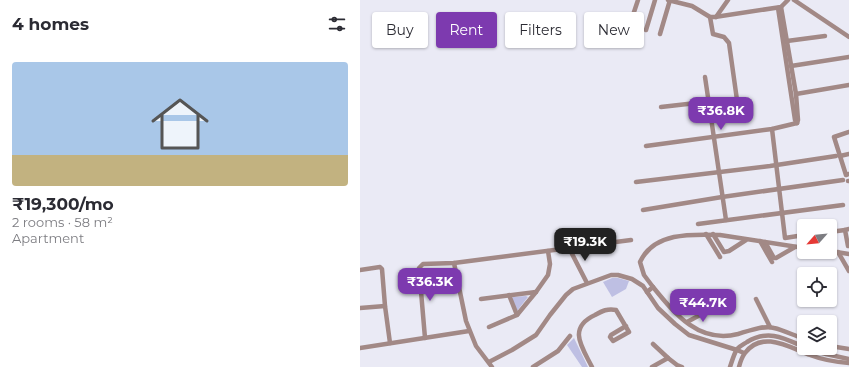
<!DOCTYPE html>
<html lang="en">
<head>
<meta charset="utf-8">
<style>
	body { margin:0; font-family:Montserrat,sans-serif; background:#f2f2f3; color:#2b2b33; height:100vh; display:flex; flex-direction:column; font-size:15px; white-space:nowrap }
	* { box-sizing:border-box; margin:0 }
	p { font-size:13px; color:#7c7c81 }
	.icon { flex:none; width:22px; height:22px; fill:none; stroke:currentColor; stroke-width:2; stroke-linecap:round; stroke-linejoin:round }
	.map { position:relative; flex:1; overflow:hidden }
	.panel { display:flex; flex-direction:column; background:#fff; width:360px }
	.panel>* { flex:none }
	.hud { position:absolute; left:12px; top:12px; width:380px; height:36px; display:flex; gap:8px }
	.needle { width:26px; rotate:243deg }
	.controls { position:absolute; left:437px; top:219px; display:grid; gap:8px }
	.controls a { display:grid; place-items:center; width:40px; height:40px; border-radius:4px; background:#fff; box-shadow:0 1px 3px #0004; font-size:20px }
	.price { position:absolute; translate:-50% -34px; padding:0 9px; border-radius:8px; background:#7d3aaf; color:#fff; font-size:13px; line-height:26px; filter:drop-shadow(0 1px 2px #0008) }
	.price::after { content:''; position:absolute; left:50%; top:24px; width:12px; height:9px; margin-left:-6px; background:inherit; clip-path:polygon(0 0,100% 0,50% 100%) }
	.price.selected { background:#222; color:#fff }
	ul { padding:0; list-style:none }
	li { display:grid; align-content:center; gap:8px; height:212px; padding:0 12px }
	li+li { border-top:1px solid #e1e1e2 }
	li span { display:grid; place-items:center; height:124px; border-radius:4px; color:#555 }
	li>.icon { margin-inline-start:auto }
	span .icon { width:72px; height:72px; fill:#fffc; stroke-width:1 }
	li b { font-size:17px }
	h2 { display:flex; justify-content:space-between; align-items:center; height:48px; padding:0 12px; font-size:17px }
	.tag { padding:0 14px; border-radius:4px; background:#fff; box-shadow:0 1px 3px #0004; font-size:14px; line-height:36px }
	.tag.selected { background:#7d3aaf; color:#fff }
	main { display:flex; flex:1; min-height:0 }
	.map>svg:first-child { display:block }
	.green { fill:#bebfe3 }
	.lines { fill:none; stroke-linecap:round; stroke-linejoin:round }
	.minor { stroke:#a28986; stroke-width:4.5 }
</style>
</head>
<body>
<main>
<section class="panel">
<h2>4 homes<svg class="icon" aria-label="filters" viewBox="0 0 24 24"><path d="M4 7h16M4 17h16"/><circle cx="9" cy="7" r="2"/><circle cx="15" cy="17" r="2"/></svg></h2>
<ul>
<li><span style="background:linear-gradient(#a9c7e8 75%,#c2b280 0)"><svg class="icon" aria-label="home" viewBox="0 0 24 24"><path d="M3 11l9-7 9 7M6 9v11h12V9"/></svg></span><div><b>₹19,300/mo</b><p>2 rooms · 58 m²</p><p>Apartment</p></div></li>
</ul>
</section>
<div class="map">
<svg width="489" height="367" viewBox="0 0 489 367">
	<rect width="100%" height="100%" fill="#eaeaf5"/>
	<g class="green">
		<path d="M252,278H258L269,281L266,289L252,297L243,282Z"/>
		<path d="M166,296L168,297L157,311L152,298L153,297Z"/>
		<path d="M214,338L228,367H222L207,345Z"/>
	</g>
	<g class="lines">
		<g class="minor">
			<path d="M308,0L332,6L350,17H355L421,7L428,0"/>
			<path d="M434,0L489,37"/>
			<path d="M421,7L436,94L438,120L437,123"/>
			<path d="M418,8L435,120L437,123"/>
			<path d="M350,17L353,34L364,37L369,43L377,100"/>
			<path d="M356,17L368,0"/>
			<path d="M270,24L278,0"/>
			<path d="M286,30L295,0"/>
			<path d="M300,34L310,0"/>
			<path d="M427,41L465,36"/>
			<path d="M431,66L489,57"/>
			<path d="M345,77L349,104"/>
			<path d="M436,94L489,85"/>
			<path d="M301,107L345,102L349,104L366,220"/>
			<path d="M412,129L425,238L444,235"/>
			<path d="M489,132L474,137L486,175L489,174"/>
			<path d="M286,146L412,129L437,123"/>
			<path d="M480,156L489,154"/>
			<path d="M488,181H489"/>
			<path d="M276,182L410,166L476,156"/>
			<path d="M283,210L362,197L483,180"/>
			<path d="M338,224L483,205"/>
			<path d="M489,229L485,230L488,246H489"/>
			<path d="M470,232L485,230"/>
			<path d="M346,234L360,257"/>
			<path d="M353,234L364,252L369,251L386,240"/>
			<path d="M400,241L412,262"/>
			<path d="M405,242L414,258H416L435,247"/>
			<path d="M209,248L227,283"/>
			<path d="M470,251L489,254"/>
			<path d="M478,252L489,271"/>
			<path d="M94,263L106,321L116,346L132,367"/>
			<path d="M0,270L20,267L22,269L25,306L30,343"/>
			<path d="M293,287C315,314 339,344 378,334C388,331 403,325 414,328C423,330 433,335 442,338"/>
			<path d="M287,292L293,287L284,275L280,262C294,232 332,234 360,235L444,248"/>
			<path d="M149,295L157,315"/>
			<path d="M121,299L176,292"/>
			<path d="M396,299L410,327"/>
			<path d="M0,308L25,306"/>
			<path d="M327,322L351,309"/>
			<path d="M129,327L157,315L176,292L188,275L190,264L188,251"/>
			<path d="M65,338L59,268L63,264L94,263L271,240"/>
			<path d="M470,346L489,349"/>
			<path d="M0,348L109,331"/>
			<path d="M446,348L466,354L489,359"/>
			<path d="M308,358L317,365L322,367"/>
			<path d="M129,362L152,350L176,335L190,315L206,295L213,289L251,275H258L272,279L283,286L298,308L315,324L329,335L377,350L384,353"/>
			<path d="M173,367L198,351L210,336"/>
			<path d="M232,367C222,347 207,328 235,315C242,311 248,308 256,310L269,332L253,341L250,337L251,335L266,326"/>
			<path d="M292,367L308,358L293,344"/>
			<path d="M370,367C372,361 374,354 377,349C380,346 384,344 387,342C408,329 424,338 444,347"/>
			<path d="M379,367C380,363 382,357 385,353C402,330 429,347 450,355C463,360 475,362 489,363"/>
		</g>
	</g>
</svg>
<div class="controls">
<a><svg class="needle" viewBox="-14 -14 28 28"><path d="M0-13l5 13h-10z" fill="#e53935"/><path d="M0 13l5-13h-10z" fill="#7c7c81"/></svg></a>
<a><svg class="icon" aria-label="locate" viewBox="0 0 24 24"><circle cx="12" cy="12" r="6"/><path d="M12 2v4M12 18v4M2 12h4M18 12h4"/></svg></a>
<a><svg class="icon" aria-label="layers" viewBox="0 0 24 24"><path d="M12 4l9 5-9 5-9-5zM3 14l9 5 9-5"/></svg></a>
</div>
<b class="price" style="left:361px;top:131px">₹36.8K</b>
<b class="price selected" style="left:225px;top:262px">₹19.3K</b>
<b class="price" style="left:70px;top:302px">₹36.3K</b>
<b class="price" style="left:343px;top:323px">₹44.7K</b>
<div class="hud">
<a class="tag">Buy</a>
<a class="tag selected">Rent</a>
<a class="tag">Filters</a>
<a class="tag">New</a>
</div>
</div>
</main>
</body>
</html>
